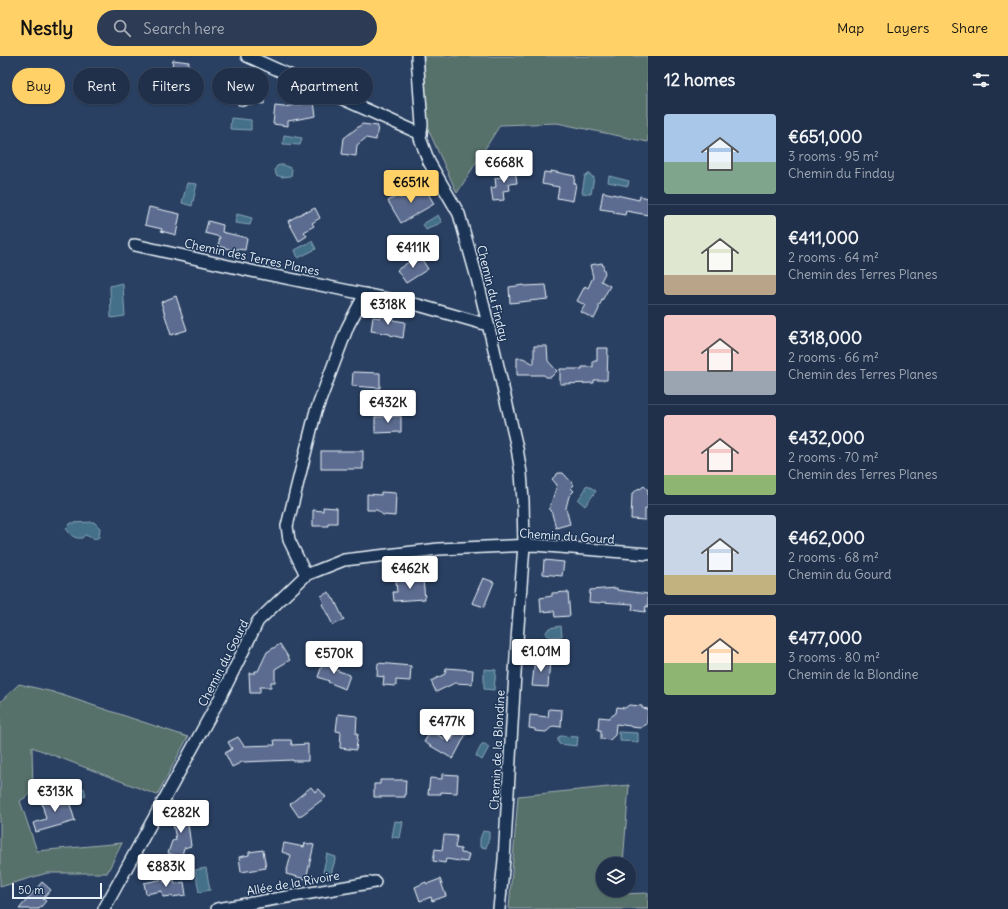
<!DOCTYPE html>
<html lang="en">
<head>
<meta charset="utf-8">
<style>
	body { margin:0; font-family:Delius,sans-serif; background:#2d3c54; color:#f1f3f6; height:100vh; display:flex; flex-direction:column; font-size:15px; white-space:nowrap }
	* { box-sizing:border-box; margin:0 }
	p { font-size:13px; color:#a2a9b5 }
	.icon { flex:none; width:22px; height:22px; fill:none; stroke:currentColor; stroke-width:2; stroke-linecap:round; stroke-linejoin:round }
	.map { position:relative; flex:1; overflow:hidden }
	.drawer { display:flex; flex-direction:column; background:#20304a; width:360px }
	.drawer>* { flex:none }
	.top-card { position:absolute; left:12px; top:12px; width:380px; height:36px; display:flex; gap:8px }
	.buttons { position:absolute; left:596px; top:801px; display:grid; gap:8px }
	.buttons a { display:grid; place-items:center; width:40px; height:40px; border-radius:50%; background:#20304a; box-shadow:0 1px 3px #0004,0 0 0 1px #3d4b62; font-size:20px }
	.scale { position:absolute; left:12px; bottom:10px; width:90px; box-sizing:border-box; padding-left:4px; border:2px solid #e8f1f8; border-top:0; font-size:11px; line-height:14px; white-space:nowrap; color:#e8f1f8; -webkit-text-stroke:3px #1d3557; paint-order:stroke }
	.price { position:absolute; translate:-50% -34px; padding:0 9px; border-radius:4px; background:#fff; color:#222; font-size:13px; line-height:26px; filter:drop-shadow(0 1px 2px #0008) }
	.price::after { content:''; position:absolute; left:50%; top:24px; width:12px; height:9px; margin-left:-6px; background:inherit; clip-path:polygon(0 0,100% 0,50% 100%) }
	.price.selected { background:#ffd166; color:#111 }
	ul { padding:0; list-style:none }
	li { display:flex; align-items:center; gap:12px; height:100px; padding:0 16px }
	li+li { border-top:1px solid #3d4b62 }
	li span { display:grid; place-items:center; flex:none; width:112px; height:80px; border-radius:4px; color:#555 }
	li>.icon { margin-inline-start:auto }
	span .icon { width:48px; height:48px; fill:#fffc; stroke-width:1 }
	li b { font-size:17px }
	h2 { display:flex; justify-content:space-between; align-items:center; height:48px; padding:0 16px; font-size:17px }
	.pill { padding:0 14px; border-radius:18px; background:#20304a; box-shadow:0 1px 3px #0004,0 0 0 1px #3d4b62; font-size:14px; line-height:36px }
	.pill.selected { background:#ffd166; color:#111 }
	header { display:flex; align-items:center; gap:24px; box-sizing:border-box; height:56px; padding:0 20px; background:#ffd166; color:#111 }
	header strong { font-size:19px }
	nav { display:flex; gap:22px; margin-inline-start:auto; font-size:14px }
	.search { width:280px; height:36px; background:#2d3c54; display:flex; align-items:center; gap:10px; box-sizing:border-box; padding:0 14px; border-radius:22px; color:#a2a9b5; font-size:15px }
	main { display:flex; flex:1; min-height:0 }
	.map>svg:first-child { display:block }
	.green { fill:#576f6b; stroke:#a0b0b2 }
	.water { fill:#44708a; stroke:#86a4b6 }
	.building { fill:#5c6c90; stroke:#e8f1f8 }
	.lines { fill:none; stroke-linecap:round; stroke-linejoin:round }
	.minor-casing { stroke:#e8f1f8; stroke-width:14 }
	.minor { stroke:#1d3557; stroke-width:11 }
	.labels { text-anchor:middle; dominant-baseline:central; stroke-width:3; stroke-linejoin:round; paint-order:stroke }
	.street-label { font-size:12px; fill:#e8f1f8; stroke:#1d3557 }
</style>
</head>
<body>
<header>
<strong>Nestly</strong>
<div class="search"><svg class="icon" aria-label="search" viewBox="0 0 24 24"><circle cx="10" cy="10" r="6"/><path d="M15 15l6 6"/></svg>Search here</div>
<nav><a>Map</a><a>Layers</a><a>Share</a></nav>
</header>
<main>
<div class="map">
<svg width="648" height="853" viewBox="0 0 648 853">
	<rect width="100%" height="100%" fill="#2a4062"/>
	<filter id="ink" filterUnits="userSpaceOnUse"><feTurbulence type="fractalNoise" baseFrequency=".025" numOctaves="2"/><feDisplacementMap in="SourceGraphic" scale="8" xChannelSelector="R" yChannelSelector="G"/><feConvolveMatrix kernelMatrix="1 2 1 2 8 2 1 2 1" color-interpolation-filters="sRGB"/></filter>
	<g filter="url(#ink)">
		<g class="green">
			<path d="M424,0H648V86L557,67L500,69L457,137L427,71Z"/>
			<path d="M19,628L53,636L188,681L157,739L32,691L33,736L20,745L37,795L122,787L107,817H47L0,831V646Z"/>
			<path d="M629,729L623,808H603V834H621V838L648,837V853H509L518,740Z"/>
		</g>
		<g class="water">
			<path d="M231,62L251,64V74L230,73Z"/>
			<path d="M284,79L302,82L300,89L283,88Z"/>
			<path d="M280,109H284L292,113L291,120L282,121L276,119L275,113L277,110Z"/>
			<path d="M588,118H590L592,121H594L591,138L582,137L585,119L587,120Z"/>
			<path d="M609,120L629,125L628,130L608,126Z"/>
			<path d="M187,127L197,128L192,150L182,147Z"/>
			<path d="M237,158L252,162L250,169L235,167Z"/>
			<path d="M438,159L442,166L426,174L423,168Z"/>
			<path d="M312,185L316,193L298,202L295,194Z"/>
			<path d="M122,227L123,229L125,260L111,262L110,230Z"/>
			<path d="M587,429L596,435L585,450L578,444L585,434V431Z"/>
			<path d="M94,466L100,472L99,481L95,483L85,479L82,482C74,483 70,479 66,472L71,467Z"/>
			<path d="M561,570L562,580L551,581L545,578L549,572Z"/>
			<path d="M484,613L496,614L494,634L484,633Z"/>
			<path d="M618,676L638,677V686L620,685V679L618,678Z"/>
			<path d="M560,680L578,681L577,690L559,688V687L558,686V681H560Z"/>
			<path d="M482,688H485L489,691L482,704L476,700Z"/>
			<path d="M84,732L86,740L70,744L68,737Z"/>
			<path d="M395,765L403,766L400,782L392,781Z"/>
			<path d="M483,775L489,776V782L486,792L480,791V783Z"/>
			<path d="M327,798L336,801L331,818L323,816Z"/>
			<path d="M206,812L210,834L199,836L195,814Z"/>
		</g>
		<g class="building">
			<path d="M173,4L189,6L185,36L169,34Z"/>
			<path d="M240,29L249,30V33H255V36L265,37L264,48L254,47V49L247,48V50L238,49V47L232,46V45L223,44L224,32L233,33L234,31L240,32Z"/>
			<path d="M314,46L316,60L288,65V70L273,68L275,50L284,51Z"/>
			<path d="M362,68L378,70L376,84L366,82L357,89L356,100L342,98L344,82Z"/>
			<path d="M515,112L517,127L509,128L510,134L503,135L504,144L493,145L491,132L496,131L495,122L502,121L501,114Z"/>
			<path d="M551,115L575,120L574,127L576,128L573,145L557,142L559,131L542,128L544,116L551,117Z"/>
			<path d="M423,128L434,148L401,167L388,145L399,139L400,142Z"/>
			<path d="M603,136L639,144L640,140L648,142V159L626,155L625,159L614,157V155L600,153Z"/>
			<path d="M149,151L180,158L176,179L161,175L162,173L145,169Z"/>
			<path d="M315,152L320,162L312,167L314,170L304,176L307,180L299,185L288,165L306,155L307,156Z"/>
			<path d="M208,165L223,169L222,176L247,182L245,194L237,193H234L233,194L218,190L220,181L205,177Z"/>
			<path d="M419,199L428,213L406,227L397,214Z"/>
			<path d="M602,207L605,217L601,225L610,230L599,250V253L594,263L581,256L585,249L577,245L585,230L588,232L593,221L590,209Z"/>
			<path d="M524,229L525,230L546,229L548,243L510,247L509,231Z"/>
			<path d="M176,240L187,274L171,279L161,246Z"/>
			<path d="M380,258L394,260L393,264L405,266L403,282L390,279V278L371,275L373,261L380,262Z"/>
			<path d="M534,290H547L548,305L557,315L551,321H546L544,319H517V302H523L534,308Z"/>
			<path d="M597,292H608L607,324H594V327L560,328V313H582V311H593V305H597Z"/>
			<path d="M353,316L380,317V332L352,330Z"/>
			<path d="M401,360V376L375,377V361Z"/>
			<rect x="321" y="395" width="42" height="18"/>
			<path d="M558,417H563L574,429L571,432L574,435L569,440L566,452L570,468L556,472L551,454H549L557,429L552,423Z"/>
			<path d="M644,430L648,434V451L645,453V464L631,463L632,438L639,432L640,433Z"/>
			<path d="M381,436L396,437L395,460L383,459L377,454H367V438L381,439Z"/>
			<path d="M323,451L337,452V467H328V470H313V454L323,455Z"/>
			<path d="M544,504L564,506L562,520L543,518Z"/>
			<path d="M483,522L494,526L484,551L472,547Z"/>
			<path d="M423,523L425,543L394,545L393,536H397L396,525Z"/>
			<path d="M617,532V534L648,538V551L646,550L645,556L632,554L633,548L601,546V547L589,546L590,534Z"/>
			<path d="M329,536L333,543H334L344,564L333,569L322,548L324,547L321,540Z"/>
			<path d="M568,536L570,560L555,561L554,555L541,556L540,542L552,540V537Z"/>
			<path d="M280,588L290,604L275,613V626H271V631H260V637H250L249,617H255V615H258L267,596Z"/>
			<path d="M535,602L550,603L548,631L532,630Z"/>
			<path d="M324,604L335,608L333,613L350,619L345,633L328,626L329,625L318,621Z"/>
			<path d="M378,607L411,610L410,625L396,624V630L383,629L384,621L377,620Z"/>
			<path d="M446,612L473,614L472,628L455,627L436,636L431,625L445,618Z"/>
			<path d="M629,649L642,650V652L648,653L647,668L640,672L631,671L630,670L616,668L615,679L610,684L601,683V674H598L599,661L609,662L616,657L617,651L625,652Z"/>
			<path d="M549,653L562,654L561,671L553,670L546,676L535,675V673L529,672L530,659L548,661Z"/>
			<path d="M338,658L357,660L356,678H358L356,694L340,692L341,676L336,675Z"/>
			<path d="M459,671L467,676L453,703L424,686L431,675L445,683L446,680L452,684Z"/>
			<path d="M238,681L244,690L275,689L274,684H291L292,689L308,688V705H293V704L242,706L232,711L225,697L232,693L228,686Z"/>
			<path d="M442,718L458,719L457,737L441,736V738H428L430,722L442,723Z"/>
			<path d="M380,724H406L405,741H374V728H380Z"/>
			<path d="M311,731L315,736L319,733L326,741L299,761L290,748Z"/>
			<path d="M64,738L66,746L69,745L75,765L36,776L33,767L46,763L41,744Z"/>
			<path d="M183,752L191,758L188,761L191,763L188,768L191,790L184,792L180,806L179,801L168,797L172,785L176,784L173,767Z"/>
			<path d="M444,779L457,780L455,792L461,793V797L469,798L467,806L446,803L445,807L433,805L435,793L442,794Z"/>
			<path d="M284,787L304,791L305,787L314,789L306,823L286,818L291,799L282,796Z"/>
			<path d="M263,794L266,812L241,816L239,801L249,799V796Z"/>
			<path d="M163,823L164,826L174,824L175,828L184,826L186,839L172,841V840L163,841L162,835L146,838L144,827Z"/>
			<path d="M440,823L446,840L432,845L431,841L420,845L415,831L426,826L427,828Z"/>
			<path d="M42,826L51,834L43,843L46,845L39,853H19Z"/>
		</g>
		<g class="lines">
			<defs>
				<g id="minor">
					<path d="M247,0L421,78"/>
					<path d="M417,0L422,69L420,82L429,106L459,158L477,222L494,293L517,392L521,417L523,445L524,489L517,584L504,804L499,853"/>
					<path d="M135,189L251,215L418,249L488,269"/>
					<path d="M306,519L289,484L287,470L315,358L348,270L365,238"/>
					<path d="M104,853L221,640L258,565L306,519L344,504L439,493L534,489L648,498"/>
					<path d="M217,853L375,826"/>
				</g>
			</defs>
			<use href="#minor" class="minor-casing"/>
			<use href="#minor" class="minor"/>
		</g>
	</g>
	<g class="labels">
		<g class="street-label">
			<text transform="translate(252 201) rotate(12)">Chemin des Terres Planes</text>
			<text transform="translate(493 237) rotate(76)">Chemin du Finday</text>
			<text transform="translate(567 480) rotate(4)">Chemin du Gourd</text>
			<text transform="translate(223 607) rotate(-63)">Chemin du Gourd</text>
			<text transform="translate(497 694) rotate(-87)">Chemin de la Blondine</text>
			<text transform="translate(293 827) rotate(-10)">Allée de la Rivoire</text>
		</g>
	</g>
</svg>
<div class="buttons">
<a><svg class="icon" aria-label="layers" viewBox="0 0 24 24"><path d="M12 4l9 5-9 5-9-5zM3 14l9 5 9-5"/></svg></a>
</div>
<div class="scale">50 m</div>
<b class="price" style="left:504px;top:128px">€668K</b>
<b class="price selected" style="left:411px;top:148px">€651K</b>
<b class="price" style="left:413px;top:213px">€411K</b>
<b class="price" style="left:388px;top:270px">€318K</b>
<b class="price" style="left:388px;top:368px">€432K</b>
<b class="price" style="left:410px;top:534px">€462K</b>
<b class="price" style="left:541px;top:617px">€1.01M</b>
<b class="price" style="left:334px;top:619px">€570K</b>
<b class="price" style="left:447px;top:687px">€477K</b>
<b class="price" style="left:55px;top:757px">€313K</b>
<b class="price" style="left:181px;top:778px">€282K</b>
<b class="price" style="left:166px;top:832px">€883K</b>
<div class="top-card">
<a class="pill selected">Buy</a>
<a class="pill">Rent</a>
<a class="pill">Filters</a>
<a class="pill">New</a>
<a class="pill">Apartment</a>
</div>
</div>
<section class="drawer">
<h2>12 homes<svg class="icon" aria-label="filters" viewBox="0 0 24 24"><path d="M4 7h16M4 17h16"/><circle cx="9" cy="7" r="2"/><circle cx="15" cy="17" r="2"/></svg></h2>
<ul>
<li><span style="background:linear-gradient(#a9c7e8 60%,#7fa58c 0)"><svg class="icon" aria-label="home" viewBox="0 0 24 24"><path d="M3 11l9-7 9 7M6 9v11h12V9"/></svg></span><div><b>€651,000</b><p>3 rooms · 95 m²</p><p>Chemin du Finday</p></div></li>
<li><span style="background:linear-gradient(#dfe7d0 75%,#b9a48a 0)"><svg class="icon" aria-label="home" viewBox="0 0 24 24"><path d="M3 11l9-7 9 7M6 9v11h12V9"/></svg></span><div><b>€411,000</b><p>2 rooms · 64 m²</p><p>Chemin des Terres Planes</p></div></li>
<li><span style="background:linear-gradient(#f6c9c9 70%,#9aa5b1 0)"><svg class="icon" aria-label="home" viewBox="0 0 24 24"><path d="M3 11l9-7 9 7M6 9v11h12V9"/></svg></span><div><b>€318,000</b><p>2 rooms · 66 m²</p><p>Chemin des Terres Planes</p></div></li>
<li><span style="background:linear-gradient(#f6c9c9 75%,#8fb573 0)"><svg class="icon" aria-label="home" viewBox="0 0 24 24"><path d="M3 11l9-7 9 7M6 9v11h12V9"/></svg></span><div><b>€432,000</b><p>2 rooms · 70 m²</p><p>Chemin des Terres Planes</p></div></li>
<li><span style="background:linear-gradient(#c9d6e8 75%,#c2b280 0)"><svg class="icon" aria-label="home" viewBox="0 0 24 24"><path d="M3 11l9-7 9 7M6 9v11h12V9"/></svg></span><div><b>€462,000</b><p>2 rooms · 68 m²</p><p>Chemin du Gourd</p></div></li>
<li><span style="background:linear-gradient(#ffd9b3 60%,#8fb573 0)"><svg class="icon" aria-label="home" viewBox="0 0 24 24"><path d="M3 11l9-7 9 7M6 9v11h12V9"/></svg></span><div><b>€477,000</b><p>3 rooms · 80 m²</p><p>Chemin de la Blondine</p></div></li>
</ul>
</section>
</main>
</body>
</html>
